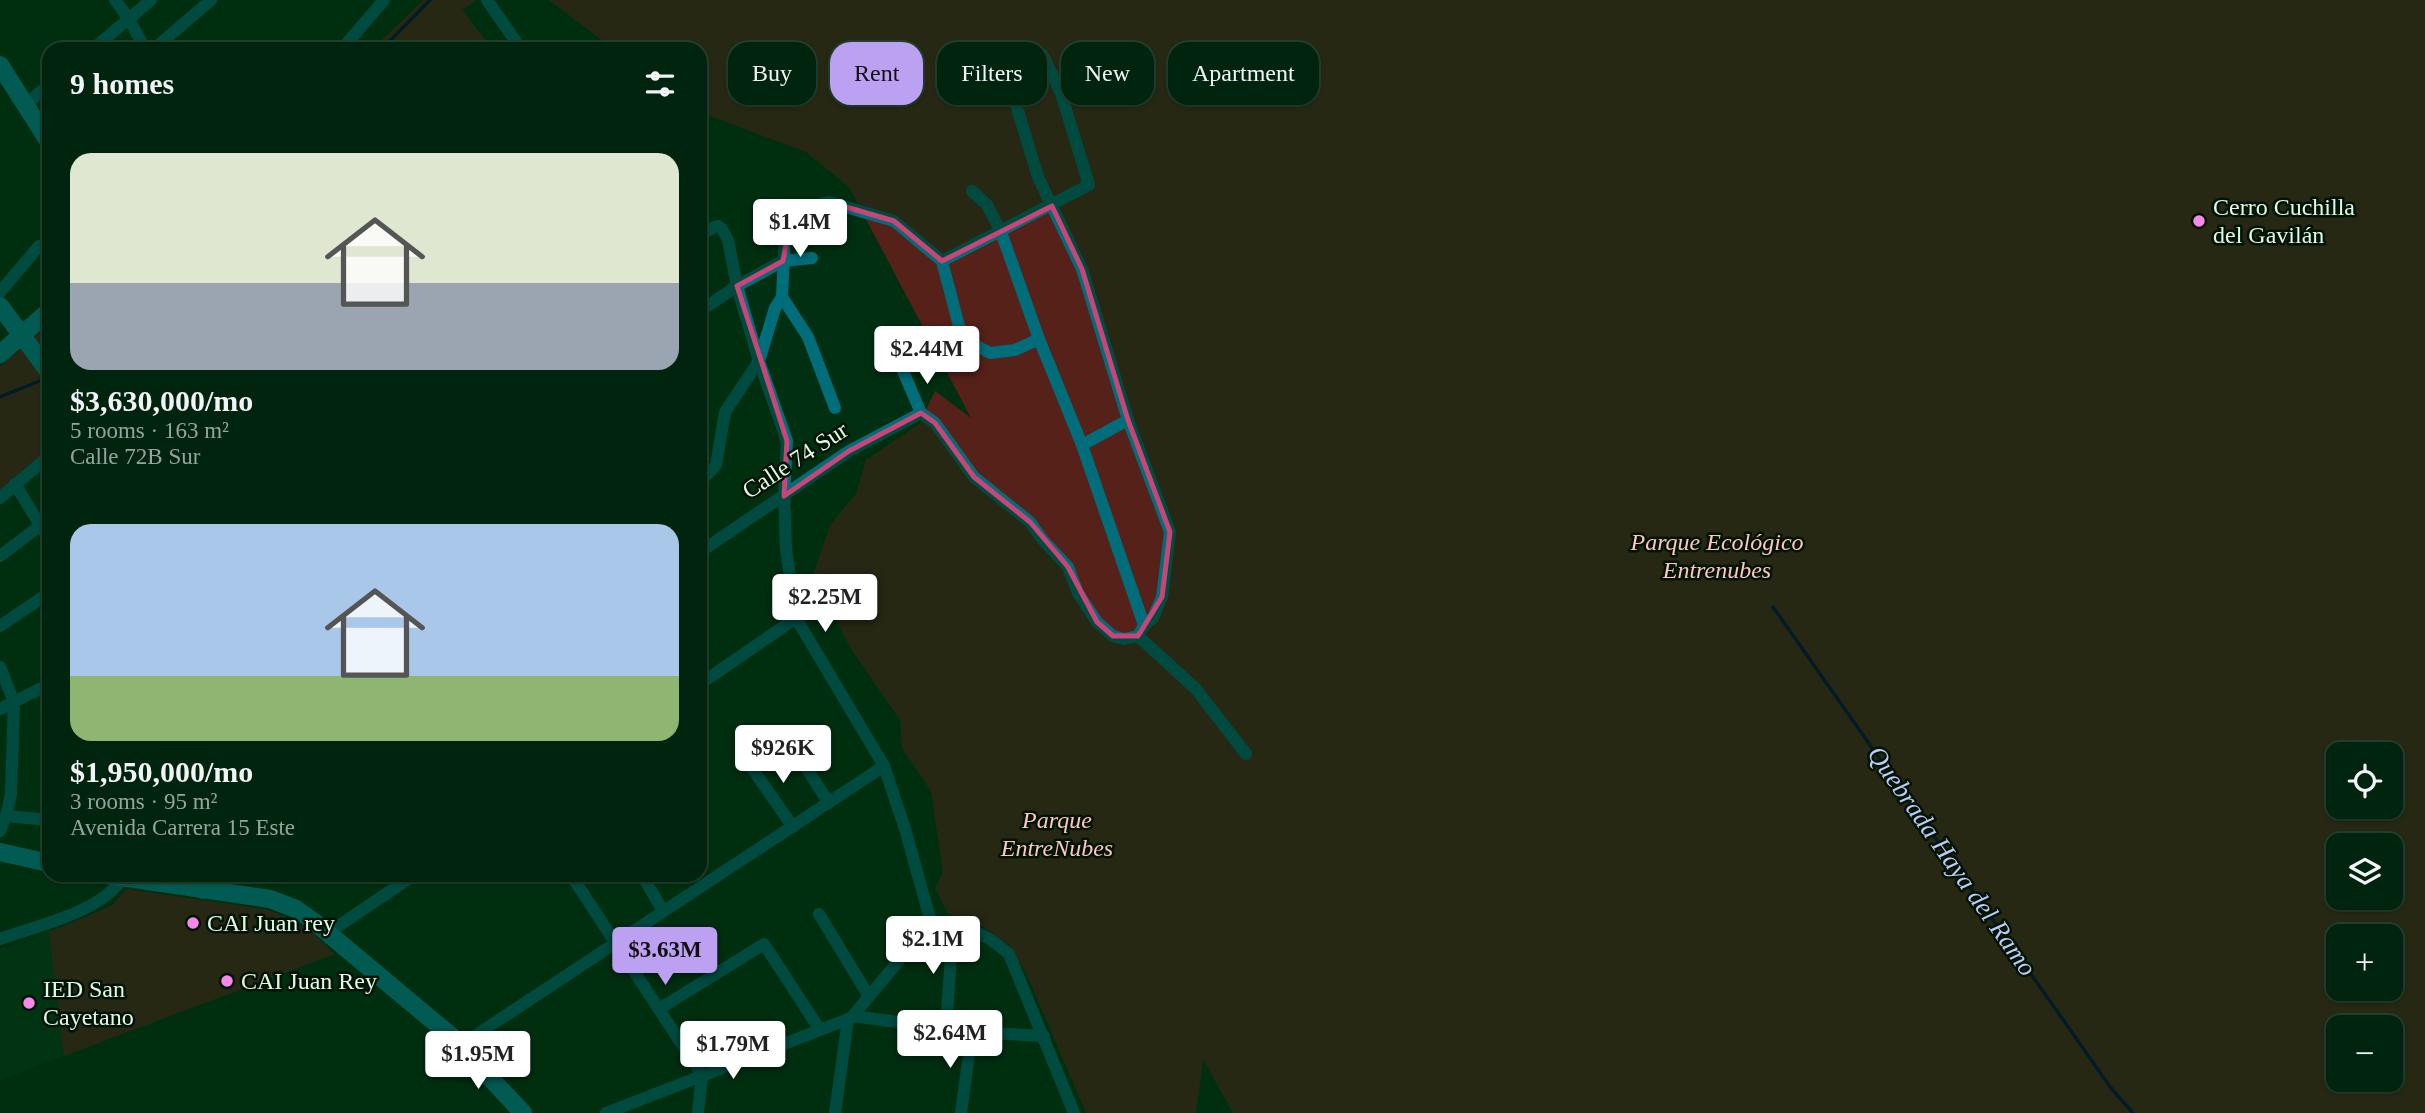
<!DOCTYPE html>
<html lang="en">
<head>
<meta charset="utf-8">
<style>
	body { margin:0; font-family:"Times New Roman",serif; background:#0a2c16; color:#f1f3f6; height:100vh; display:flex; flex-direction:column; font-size:26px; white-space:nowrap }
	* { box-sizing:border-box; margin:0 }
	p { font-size:23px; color:#95a49d }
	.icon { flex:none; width:38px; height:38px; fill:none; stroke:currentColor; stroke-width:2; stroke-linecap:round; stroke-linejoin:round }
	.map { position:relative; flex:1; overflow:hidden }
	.panel { position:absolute; left:42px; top:42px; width:665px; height:840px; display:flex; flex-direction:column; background:#00240d; border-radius:21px; box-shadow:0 2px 5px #0004,0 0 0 2px #22412e }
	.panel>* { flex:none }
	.top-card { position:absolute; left:728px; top:42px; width:665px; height:63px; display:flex; gap:14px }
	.fabs { position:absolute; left:2326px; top:742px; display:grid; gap:14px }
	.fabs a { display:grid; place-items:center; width:77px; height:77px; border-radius:14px; background:#00240d; box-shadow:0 2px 5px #0004,0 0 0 2px #22412e; font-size:35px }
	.price { position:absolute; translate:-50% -60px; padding:0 16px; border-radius:7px; background:#fff; color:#222; font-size:23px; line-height:46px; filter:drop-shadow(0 2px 4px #0008) }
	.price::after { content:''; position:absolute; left:50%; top:42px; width:21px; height:16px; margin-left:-10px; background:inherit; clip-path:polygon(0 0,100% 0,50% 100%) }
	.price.active { background:#bca0f2; color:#111 }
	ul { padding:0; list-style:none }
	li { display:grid; align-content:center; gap:14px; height:371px; padding:0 28px }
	li span { display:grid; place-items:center; height:217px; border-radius:21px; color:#555 }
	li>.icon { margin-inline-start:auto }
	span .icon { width:126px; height:126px; fill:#fffc; stroke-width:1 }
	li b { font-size:30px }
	h2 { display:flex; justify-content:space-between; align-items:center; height:84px; padding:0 28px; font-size:30px }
	.tag { padding:0 24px; border-radius:21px; background:#00240d; box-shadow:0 2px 5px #0004,0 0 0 2px #22412e; font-size:24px; line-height:63px }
	.tag.active { background:#bca0f2; color:#111 }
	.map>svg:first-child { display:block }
	.built { fill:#003a16 }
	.green { fill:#562119; fill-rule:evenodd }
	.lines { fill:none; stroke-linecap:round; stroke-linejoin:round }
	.stream { stroke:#06043e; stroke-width:3.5 }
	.street { stroke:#006d7b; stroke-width:12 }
	.secondary { stroke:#0591a3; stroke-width:18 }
	.marked { fill:none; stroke:#c84577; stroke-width:5; stroke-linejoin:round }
	.poi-dot { fill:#f688ec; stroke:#031407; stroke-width:2.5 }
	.labels { text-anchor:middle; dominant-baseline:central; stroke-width:5; stroke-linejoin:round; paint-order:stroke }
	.poi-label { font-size:24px; fill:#e1fae5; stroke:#031407; text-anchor:start }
	.street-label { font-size:24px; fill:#e1fae5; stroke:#031407 }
	.park-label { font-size:24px; font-style:italic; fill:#ffc8be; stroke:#031407 }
	.water-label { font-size:26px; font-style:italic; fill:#bccbf7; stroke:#031407 }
</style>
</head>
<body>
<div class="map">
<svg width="2425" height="1113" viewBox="0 0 2425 1113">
	<rect width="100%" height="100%" fill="#003011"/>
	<path class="built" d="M49,932L64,1056L0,1080V949Z"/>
	<g class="green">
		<path d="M424,0H476L462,10L492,49H372Z"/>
		<path d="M549,0H2425V1113H1233L1203,1059L1196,1113H1086L1027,975L1009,945L979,924L948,914L935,888L943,873L931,791L902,748L900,720L851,649L813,575L830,525L856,494L866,460L919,424L935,391L971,418L849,187L806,152L700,112V49H614ZM2338,754H2390V807H2338ZM2338,845H2390V898H2338ZM2338,936H2390V989H2338ZM2338,1027H2390V1080H2338Z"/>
		<path d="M49,324V451L0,494V367Z"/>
		<path d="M127,889L265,909L290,918L315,935L335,954L64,1056L49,932L111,906Z"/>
	</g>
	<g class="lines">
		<g class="stream">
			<path d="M382,49L430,0"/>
			<path d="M0,397L47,378"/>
			<path d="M1773,607L2111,1088L2133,1113"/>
		</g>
		<g class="street">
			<path d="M115,0L129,19L145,49"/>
			<path d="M487,0L521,49"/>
			<path d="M93,49L151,0"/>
			<path d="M154,49L211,0"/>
			<path d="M342,49L384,0"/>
			<path d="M1011,88L1038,177L1082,269L1128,420L1170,532L1162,597L1153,618L1144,625L1138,636"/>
			<path d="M26,104L49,85"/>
			<path d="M972,191L987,205L1001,232L1039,339L1082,445L1144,625"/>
			<path d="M700,235L714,227L718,226L722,229L728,240L737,286L759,361L787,441L784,496L786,549L796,618L884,766L905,829L933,929"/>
			<path d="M942,261L1089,185L1061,93L1042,54"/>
			<path d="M0,292L39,246"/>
			<path d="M782,297L808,337L835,408"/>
			<path d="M700,311L737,286L783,261L812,258"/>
			<path d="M903,371L921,413L935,423L974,477L1030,522L1042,539L1068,567L1078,593L1097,622L1113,636L1124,639L1138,636"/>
			<path d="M1082,445L1128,420"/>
			<path d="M700,478L705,477L716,465L725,412L759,361L775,308L782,297L785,233L791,216L814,206L829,202L894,221L942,261L960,330L969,342L990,353L1015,350L1039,339"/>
			<path d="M15,484L49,540"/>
			<path d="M0,498L49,456"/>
			<path d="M700,552L849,451L921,413"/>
			<path d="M0,556L49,519"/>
			<path d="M0,626L49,593"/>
			<path d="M1138,636L1196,689L1246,754"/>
			<path d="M0,667L14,702L11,794L6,816L0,831"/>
			<path d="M700,684L796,618"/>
			<path d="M0,709L49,684"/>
			<path d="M785,735L829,803"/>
			<path d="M747,761L793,827"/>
			<path d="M6,816L49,820"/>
			<path d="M571,875L702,1075L698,1113"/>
			<path d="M642,875L663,911"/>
			<path d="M819,914L868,995"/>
			<path d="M933,929C966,924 984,932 1009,954L1074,1113"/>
			<path d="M328,933L414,875"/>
			<path d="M0,939C36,926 102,912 122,878"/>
			<path d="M659,1009L764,944L820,1030"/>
			<path d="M853,1016L972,1032L1044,1036"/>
			<path d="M946,1028L953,926"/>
			<path d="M461,1045L884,766"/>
			<path d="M606,1113L851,1018L906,952L933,929"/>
			<path d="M835,1113L848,1019"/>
			<path d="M961,1113L972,1032"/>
		</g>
		<g class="secondary">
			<path d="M0,65L49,142"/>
			<path d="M0,306L49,372"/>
			<path d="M0,354L49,311"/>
			<path d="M0,852L49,863"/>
			<path d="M107,875L270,899L296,909L317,924L451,1036L523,1113"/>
			<path d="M203,890L219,875"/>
		</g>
	</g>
	<path d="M0 0H2425V1113H0ZM829,202L894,221L942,261L1052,206L1082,269L1128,420L1170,532L1162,597L1138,636H1113L1097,622L1068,567L1030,522L974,477L935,423L921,413L849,451L784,496L787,441L737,286L783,261L791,216Z" fill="#003011" fill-opacity=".55" fill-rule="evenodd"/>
	<path class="marked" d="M829,202L894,221L942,261L1052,206L1082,269L1128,420L1170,532L1162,597L1138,636H1113L1097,622L1068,567L1030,522L974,477L935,423L921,413L849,451L784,496L787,441L737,286L783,261L791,216Z"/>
	<g class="poi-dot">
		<circle cx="2199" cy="221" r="7"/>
		<circle cx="193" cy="923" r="7"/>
		<circle cx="227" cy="981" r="7"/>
		<circle cx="29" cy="1003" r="7"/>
	</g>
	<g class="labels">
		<g class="poi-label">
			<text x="2213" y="207">Cerro Cuchilla<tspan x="2213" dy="28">del Gavilán</tspan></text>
			<text x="207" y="923">CAI Juan rey</text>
			<text x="241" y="981">CAI Juan Rey</text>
			<text x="43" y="989">IED San<tspan x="43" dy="28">Cayetano</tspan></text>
		</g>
		<g class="street-label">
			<text transform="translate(795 460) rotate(-33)">Calle 74 Sur</text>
		</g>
		<g class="park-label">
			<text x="1717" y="542">Parque Ecológico<tspan x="1717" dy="28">Entrenubes</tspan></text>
			<text x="1057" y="820">Parque<tspan x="1057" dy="28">EntreNubes</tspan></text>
		</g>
		<g class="water-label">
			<text transform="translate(1952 861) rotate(55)">Quebrada Haya del Ramo</text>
		</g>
	</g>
</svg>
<div class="fabs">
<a><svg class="icon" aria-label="locate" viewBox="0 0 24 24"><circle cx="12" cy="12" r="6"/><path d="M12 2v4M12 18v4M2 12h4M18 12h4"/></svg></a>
<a><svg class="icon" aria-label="layers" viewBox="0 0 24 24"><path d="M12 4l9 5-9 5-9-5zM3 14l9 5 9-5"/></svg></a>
<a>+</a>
<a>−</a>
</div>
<b class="price" style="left:800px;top:259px">$1.4M</b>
<b class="price" style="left:927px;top:386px">$2.44M</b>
<b class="price" style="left:825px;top:634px">$2.25M</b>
<b class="price" style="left:783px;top:785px">$926K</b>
<b class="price" style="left:933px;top:976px">$2.1M</b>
<b class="price active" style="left:665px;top:987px">$3.63M</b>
<b class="price" style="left:950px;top:1070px">$2.64M</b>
<b class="price" style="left:733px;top:1081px">$1.79M</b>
<b class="price" style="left:478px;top:1091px">$1.95M</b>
<div class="top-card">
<a class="tag">Buy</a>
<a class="tag active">Rent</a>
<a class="tag">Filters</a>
<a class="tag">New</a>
<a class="tag">Apartment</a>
</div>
<section class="panel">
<h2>9 homes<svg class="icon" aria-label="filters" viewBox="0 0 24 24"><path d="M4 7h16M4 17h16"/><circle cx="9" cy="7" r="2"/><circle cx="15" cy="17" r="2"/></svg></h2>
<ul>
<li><span style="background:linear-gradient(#dfe7d0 60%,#9aa5b1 0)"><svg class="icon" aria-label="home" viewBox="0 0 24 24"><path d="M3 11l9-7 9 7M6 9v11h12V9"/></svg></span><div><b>$3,630,000/mo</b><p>5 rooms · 163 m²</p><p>Calle 72B Sur</p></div></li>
<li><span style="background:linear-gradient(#a9c7e8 70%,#8fb573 0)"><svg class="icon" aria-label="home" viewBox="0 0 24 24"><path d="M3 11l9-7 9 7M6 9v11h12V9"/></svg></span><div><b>$1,950,000/mo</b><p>3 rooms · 95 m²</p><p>Avenida Carrera 15 Este</p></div></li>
</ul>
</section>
</div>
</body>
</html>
